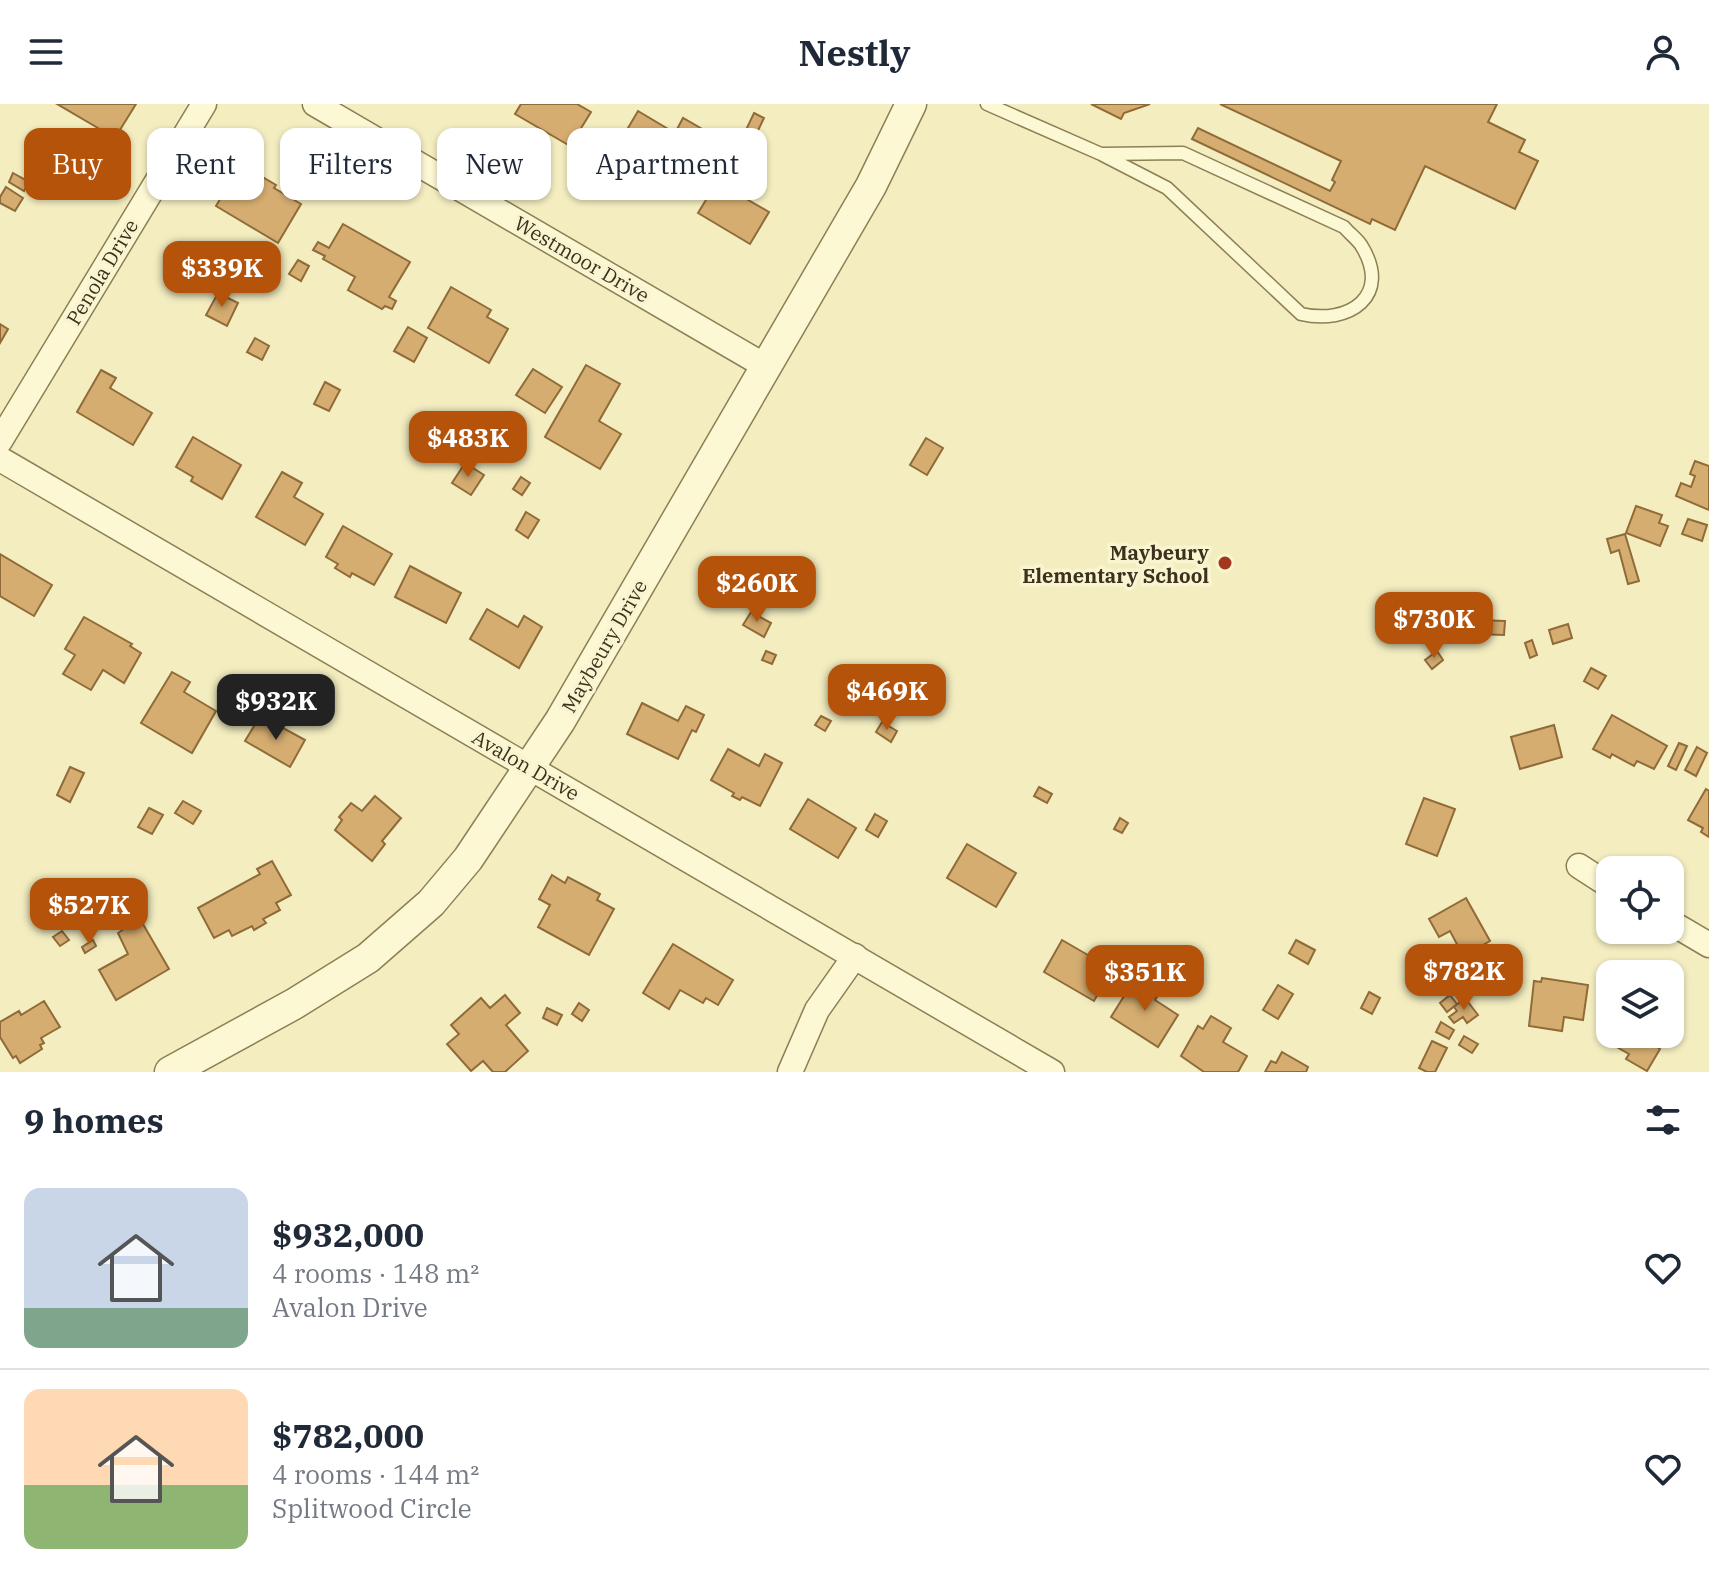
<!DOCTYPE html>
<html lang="en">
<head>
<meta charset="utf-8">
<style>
	body { margin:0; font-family:"IBM Plex Serif",serif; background:#f6f6f7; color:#1f2937; height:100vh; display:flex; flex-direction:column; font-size:30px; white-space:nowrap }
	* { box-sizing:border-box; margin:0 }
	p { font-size:26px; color:#747a83 }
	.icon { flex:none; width:44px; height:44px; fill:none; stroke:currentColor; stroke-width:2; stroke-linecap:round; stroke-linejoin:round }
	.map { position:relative; height:968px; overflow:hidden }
	.sheet { display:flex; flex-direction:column; background:#fff; flex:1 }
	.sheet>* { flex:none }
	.banner { position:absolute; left:24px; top:24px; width:800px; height:72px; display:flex; gap:16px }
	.controls { position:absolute; left:1596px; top:752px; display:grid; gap:16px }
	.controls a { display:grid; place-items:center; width:88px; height:88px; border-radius:16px; background:#fff; box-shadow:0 2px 6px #0004; font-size:40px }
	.price { position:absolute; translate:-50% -68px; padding:0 18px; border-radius:16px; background:#b45309; color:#fff; font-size:26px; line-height:52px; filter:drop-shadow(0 2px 4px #0008) }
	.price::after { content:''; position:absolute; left:50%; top:48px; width:24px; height:18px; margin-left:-12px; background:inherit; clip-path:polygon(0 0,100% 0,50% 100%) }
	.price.current { background:#222; color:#fff }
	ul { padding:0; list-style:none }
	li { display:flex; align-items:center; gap:24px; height:200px; padding:0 24px }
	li+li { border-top:2px solid #e0e1e3 }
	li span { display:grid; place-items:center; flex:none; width:224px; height:160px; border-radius:16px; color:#555 }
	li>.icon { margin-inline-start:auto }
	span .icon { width:96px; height:96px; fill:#fffc; stroke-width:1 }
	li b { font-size:34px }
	h2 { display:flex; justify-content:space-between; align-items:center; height:96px; padding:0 24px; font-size:34px }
	.chip { padding:0 28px; border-radius:16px; background:#fff; box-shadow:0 2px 6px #0004; font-size:28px; line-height:72px }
	.chip.current { background:#b45309; color:#fff }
	header { display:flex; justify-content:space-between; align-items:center; height:104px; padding:0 24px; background:#fff; font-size:36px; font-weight:700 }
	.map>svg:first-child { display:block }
	.building { fill:#d5ad71; stroke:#906b38; stroke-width:2 }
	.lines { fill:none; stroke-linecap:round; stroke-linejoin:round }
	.service-casing { stroke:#8e7e55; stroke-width:15 }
	.minor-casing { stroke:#8e7e55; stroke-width:27 }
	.tertiary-casing { stroke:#8e7e55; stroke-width:33 }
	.service { stroke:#fcf8d4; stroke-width:12 }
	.minor { stroke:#fcf8d4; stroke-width:24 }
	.tertiary { stroke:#fcf8d4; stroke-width:30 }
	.poi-dot { fill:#a4361e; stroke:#f9f5d0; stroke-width:3 }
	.labels { text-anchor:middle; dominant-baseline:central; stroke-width:7; stroke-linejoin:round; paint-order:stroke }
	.street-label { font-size:20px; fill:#3c311c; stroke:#f9f5d0 }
	.poi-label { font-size:20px; font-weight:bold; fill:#3c311c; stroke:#f9f5d0; text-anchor:end }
</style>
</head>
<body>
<header><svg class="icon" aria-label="menu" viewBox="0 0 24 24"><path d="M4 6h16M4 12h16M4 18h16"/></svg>Nestly<svg class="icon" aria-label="person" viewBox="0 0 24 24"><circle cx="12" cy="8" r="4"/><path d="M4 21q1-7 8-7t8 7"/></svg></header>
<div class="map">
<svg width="1709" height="968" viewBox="0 0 1709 968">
	<rect width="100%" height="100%" fill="#f3edc0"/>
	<g class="building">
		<path d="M57,0H136L115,34Z"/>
		<path d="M521,0H577L591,8L570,42L515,10Z"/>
		<path d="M1091,0H1150L1124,9L1121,15Z"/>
		<path d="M1220,0H1497L1488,18L1525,36L1519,48L1538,57L1515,105L1425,62L1395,126L1372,115L1370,120L1192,35L1198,24L1330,87L1335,78L1332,76L1341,57Z"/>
		<path d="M638,7L675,29L683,14L704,26L675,75L651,60L638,82L605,63Z"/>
		<path d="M754,9L764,14L755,33L745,28Z"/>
		<path d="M241,60L276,81L274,84L301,100L278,139L216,102Z"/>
		<path d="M13,69L29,78L24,87L9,78Z"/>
		<path d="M717,78L769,108L750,140L698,109Z"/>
		<path d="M6,83L23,94L15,107L0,99V93Z"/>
		<path d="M343,120L410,158L389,193L396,197L392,205L385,202L382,205L348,186L355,173L323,155L325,152L313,146L318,138L329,144Z"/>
		<path d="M298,156L309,162L301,177L289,170Z"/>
		<path d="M451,183L491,206L487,213L508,225L489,259L428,224Z"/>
		<path d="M218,189L238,199L227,222L206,211Z"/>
		<path d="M0,220L8,225L0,239Z"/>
		<path d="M408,223L427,234L414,258L394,247Z"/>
		<path d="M255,234L269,242L262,256L247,248Z"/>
		<path d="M586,261L620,280L599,317L621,330L600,365L545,333Z"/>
		<path d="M533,265L562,283L545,309L516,291Z"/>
		<path d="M101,266L116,274L110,284L152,309L133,341L77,308Z"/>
		<path d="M325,278L340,286L329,307L314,300Z"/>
		<path d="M497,312L509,319L501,333L489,325Z"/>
		<path d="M437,328L460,343L453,355L430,340Z"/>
		<path d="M193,333L241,361L222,395L191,377L193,373L176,363Z"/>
		<path d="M926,334L943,344L927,371L910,361Z"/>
		<path d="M1695,357L1709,362V406L1676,392L1681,379L1691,383L1695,372L1690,370Z"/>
		<path d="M465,359L484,371L471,391L452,379Z"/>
		<path d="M282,368L302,379L294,393L323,410L305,441L256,413Z"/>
		<path d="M521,373L530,379L522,391L513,385Z"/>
		<path d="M1636,402L1662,411L1659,419L1668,422L1660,442L1626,429Z"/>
		<path d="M526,408L539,416L528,434L516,426Z"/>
		<path d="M1688,415L1707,421L1702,437L1682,430Z"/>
		<path d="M343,422L392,450L374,481L352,469L350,473L335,464L338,460L326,453Z"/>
		<path d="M1625,430L1639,477L1628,480L1619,446L1611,449L1607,435Z"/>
		<path d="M0,450L52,481L34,512L0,492Z"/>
		<path d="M410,462L461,489L446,519L395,493Z"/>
		<path d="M487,505L518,523L524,512L542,523L519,564L470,535Z"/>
		<path d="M751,508L771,519L764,533L743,521Z"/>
		<path d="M84,513L132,540L130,542L141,549L124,579L103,566L91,586L63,570L75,551L65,545Z"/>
		<path d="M1477,516L1505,517L1504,531L1477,530Z"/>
		<path d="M1568,520L1572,534L1553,540L1549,526Z"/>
		<path d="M1532,536L1537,551L1530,554L1525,539Z"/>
		<path d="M766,547L776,551L772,560L762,556Z"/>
		<path d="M1437,547L1443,556L1432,565L1425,556Z"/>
		<path d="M1591,564L1606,572L1598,585L1584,577Z"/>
		<path d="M172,568L190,578L184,588L216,607L192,649L141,619Z"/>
		<path d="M642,599L678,617L686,602L704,611L696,628L692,626L678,655L627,630Z"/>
		<path d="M1612,611L1667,642L1654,665L1637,657L1634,662L1612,650L1610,654L1593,645Z"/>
		<path d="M821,612L831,617L825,627L815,621Z"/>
		<path d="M259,614L274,623L276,620L305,636L290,663L245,637Z"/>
		<path d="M882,618L897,627L891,638L876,628Z"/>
		<path d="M1554,621L1562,653L1520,665L1511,633Z"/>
		<path d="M1679,639L1687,642L1676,666L1668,662Z"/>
		<path d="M1697,643L1707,649L1696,672L1685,666Z"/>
		<path d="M728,645L759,662L765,650L782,659L760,702L742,693L740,696L732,692L734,689L711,676Z"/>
		<path d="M70,663L84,669L70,698L57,691Z"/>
		<path d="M1039,683L1052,690L1047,699L1034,692Z"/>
		<path d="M1706,685L1709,687V733L1701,728L1703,724L1688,716Z"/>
		<path d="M375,692L401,714L382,737L385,740L372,757L335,726L342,716L339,713L351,699L362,707Z"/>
		<path d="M1424,694L1455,705L1437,752L1406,740Z"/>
		<path d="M808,695L856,724L838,754L790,725Z"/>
		<path d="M183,697L201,707L193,720L175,709Z"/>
		<path d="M149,704L163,711L152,730L138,723Z"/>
		<path d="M875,710L887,717L878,733L866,726Z"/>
		<path d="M1120,714L1128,719L1122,729L1114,725Z"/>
		<path d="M967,740L1016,769L996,803L947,774Z"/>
		<path d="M272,757L291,791L276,799L280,806L263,815L266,819L254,826L252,822L232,832L229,826L214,834L198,804L260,770L257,765Z"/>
		<path d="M552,771L565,779L568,773L600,790L597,796L614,805L589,851L538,823L550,801L539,795Z"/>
		<path d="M1466,794L1490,837L1478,844L1480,848L1458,859L1452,849L1459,844L1450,827L1439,833L1429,815Z"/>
		<path d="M136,801L144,814L140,815L169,865L116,896L99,866L128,850L118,829L124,825L116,812Z"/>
		<path d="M62,827L69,836L60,842L53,833Z"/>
		<path d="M93,836L96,842L85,849L82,843Z"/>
		<path d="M1062,836L1112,865L1094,897L1044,868Z"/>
		<path d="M1296,836L1315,846L1308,860L1289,849Z"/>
		<path d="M673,840L733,876L718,901L706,894L703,899L680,886L669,905L643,889Z"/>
		<path d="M1143,872L1162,884L1155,896L1178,911L1158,943L1111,913L1129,884L1134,887Z"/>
		<path d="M1542,874L1588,881L1583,916L1564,913L1562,927L1529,922L1534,877L1541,878Z"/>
		<path d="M1278,881L1293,890L1278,915L1263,906Z"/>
		<path d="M1369,888L1380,894L1372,910L1361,904Z"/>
		<path d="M505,891L520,909L506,921L528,947L505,968H493L483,957L471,967L447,940L459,930L451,921L481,894L490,904Z"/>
		<path d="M1450,891L1457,900L1447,908L1440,899Z"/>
		<path d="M1465,894L1478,911L1467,919L1463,913L1454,919L1449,913L1457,907L1454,903Z"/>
		<path d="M44,897L60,923L41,934L44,939L40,941L42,945L20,959L16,952L13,954L0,933V918L19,907L21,911Z"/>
		<path d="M579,899L589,906L582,917L572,910Z"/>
		<path d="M547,904L562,911L557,921L543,914Z"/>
		<path d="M1211,912L1231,924L1223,938L1247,952L1238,968H1204L1181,952L1198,922L1203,925Z"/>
		<path d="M1441,918L1454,926L1449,935L1436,928Z"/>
		<path d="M1612,930H1659L1653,940L1660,945L1647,967L1626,955L1629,950L1608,938Z"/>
		<path d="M1464,932L1478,940L1472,949L1459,941Z"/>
		<path d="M1432,937L1447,944L1435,968H1427L1419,964Z"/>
		<path d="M1282,948L1308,963L1306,968H1265L1271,957L1276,959Z"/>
	</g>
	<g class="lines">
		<defs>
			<path id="service" d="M987,0L1101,50L1167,84L1301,210C1349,221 1393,192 1361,141C1357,135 1349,129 1344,123L1183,49L1101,50"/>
			<g id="minor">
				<path d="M315,0L765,262"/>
				<path d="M0,337L204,0"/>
				<path d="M0,355L1052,968"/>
				<path d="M1579,762L1610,782"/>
				<path d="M1670,818L1709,841"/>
				<path d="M790,968L817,906L855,852"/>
			</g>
			<path id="tertiary" d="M170,968L294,900L368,854L431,799L468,755L560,617L871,82L911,0"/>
		</defs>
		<use href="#service" class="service-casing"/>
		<use href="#minor" class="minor-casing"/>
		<use href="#tertiary" class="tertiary-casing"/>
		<use href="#service" class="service"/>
		<use href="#minor" class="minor"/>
		<use href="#tertiary" class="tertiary"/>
	</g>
	<circle class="poi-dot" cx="1225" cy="459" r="8"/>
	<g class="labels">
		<g class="street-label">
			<text transform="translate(582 155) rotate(30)">Westmoor Drive</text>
			<text transform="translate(102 168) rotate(-59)">Penola Drive</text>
			<text transform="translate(604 542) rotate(-60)">Maybeury Drive</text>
			<text transform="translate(526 661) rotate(30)">Avalon Drive</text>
		</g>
		<g class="poi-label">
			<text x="1209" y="448">Maybeury<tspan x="1209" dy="23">Elementary School</tspan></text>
		</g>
	</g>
</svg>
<div class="controls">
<a><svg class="icon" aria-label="locate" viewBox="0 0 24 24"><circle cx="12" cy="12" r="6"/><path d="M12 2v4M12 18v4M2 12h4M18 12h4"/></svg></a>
<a><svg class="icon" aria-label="layers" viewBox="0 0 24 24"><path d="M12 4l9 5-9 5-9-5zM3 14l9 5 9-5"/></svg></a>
</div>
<b class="price" style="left:222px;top:205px">$339K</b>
<b class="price" style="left:468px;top:375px">$483K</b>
<b class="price" style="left:757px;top:520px">$260K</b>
<b class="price" style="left:1434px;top:556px">$730K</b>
<b class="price" style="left:887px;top:628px">$469K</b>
<b class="price current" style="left:276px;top:638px">$932K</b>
<b class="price" style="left:89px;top:842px">$527K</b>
<b class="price" style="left:1464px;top:908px">$782K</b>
<b class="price" style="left:1145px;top:909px">$351K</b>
<div class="banner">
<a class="chip current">Buy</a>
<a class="chip">Rent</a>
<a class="chip">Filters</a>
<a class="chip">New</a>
<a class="chip">Apartment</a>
</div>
</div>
<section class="sheet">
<h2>9 homes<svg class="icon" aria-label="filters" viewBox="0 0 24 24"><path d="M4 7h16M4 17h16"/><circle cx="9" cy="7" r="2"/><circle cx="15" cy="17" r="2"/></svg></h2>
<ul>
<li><span style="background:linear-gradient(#c9d6e8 75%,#7fa58c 0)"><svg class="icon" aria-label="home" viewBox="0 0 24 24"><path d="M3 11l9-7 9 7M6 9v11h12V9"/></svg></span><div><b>$932,000</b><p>4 rooms · 148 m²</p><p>Avalon Drive</p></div><svg class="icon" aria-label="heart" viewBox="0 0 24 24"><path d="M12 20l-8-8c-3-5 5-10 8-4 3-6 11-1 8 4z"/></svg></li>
<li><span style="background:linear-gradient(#ffd9b3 60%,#8fb573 0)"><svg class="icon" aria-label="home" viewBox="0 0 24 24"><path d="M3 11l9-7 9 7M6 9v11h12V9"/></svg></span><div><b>$782,000</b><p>4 rooms · 144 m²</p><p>Splitwood Circle</p></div><svg class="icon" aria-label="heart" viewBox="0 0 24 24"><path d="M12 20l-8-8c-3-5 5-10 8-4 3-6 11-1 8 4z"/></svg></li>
</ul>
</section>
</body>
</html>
